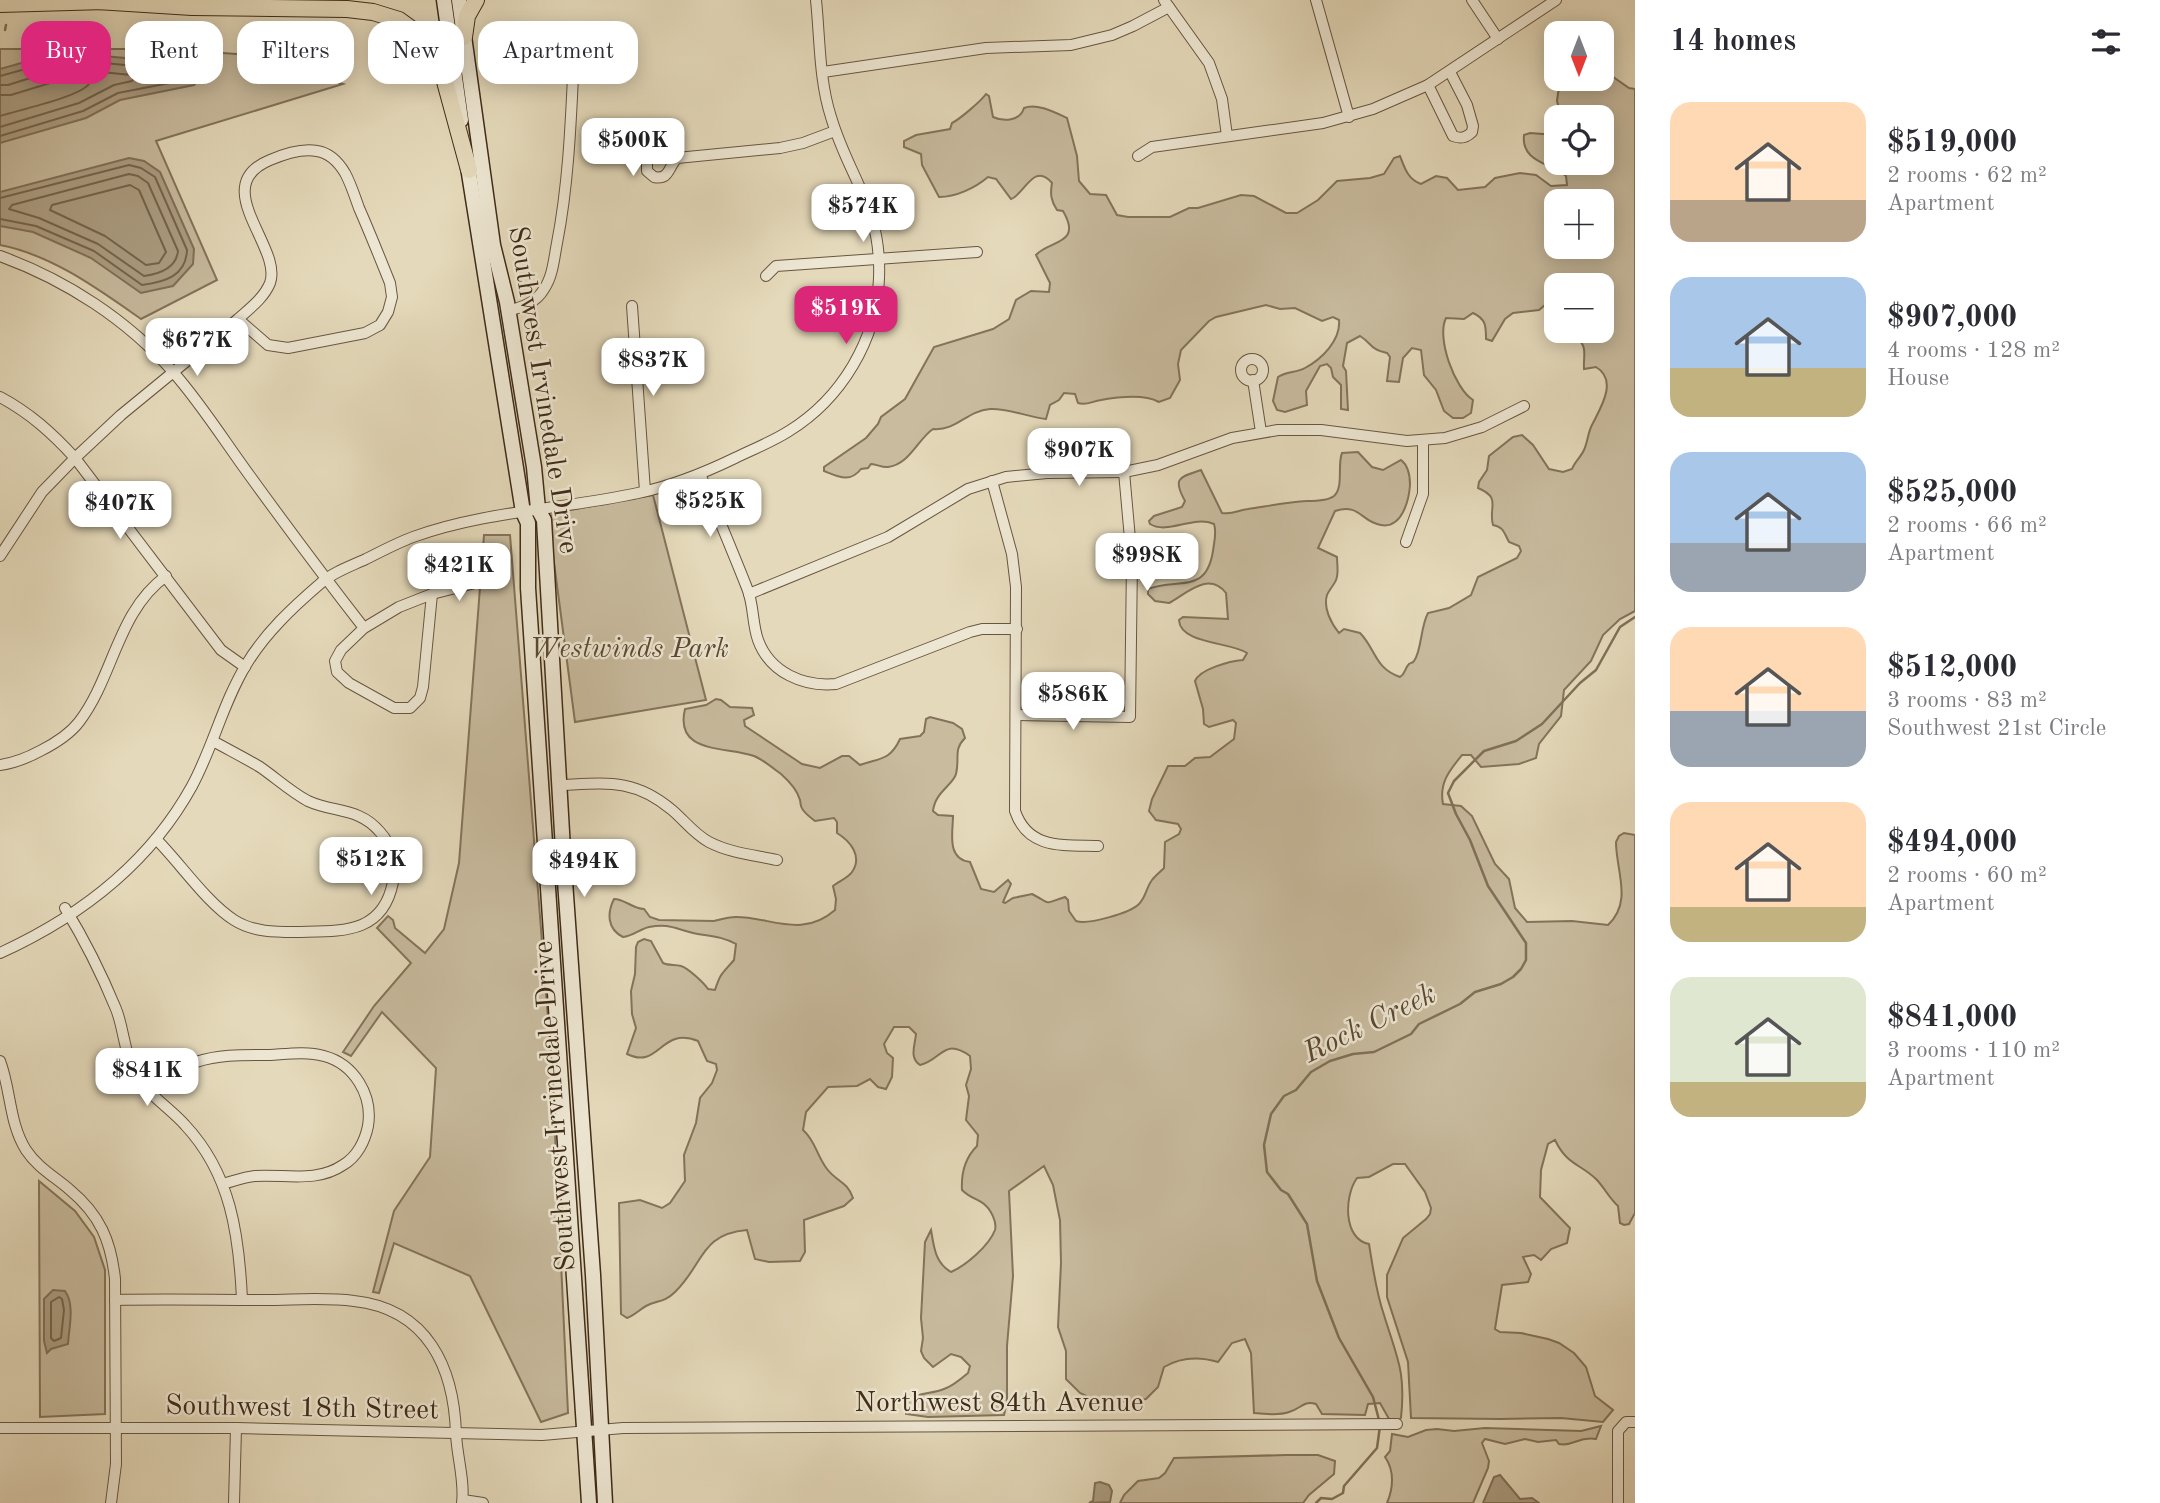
<!DOCTYPE html>
<html lang="en">
<head>
<meta charset="utf-8">
<style>
	body { margin:0; font-family:"Old Standard TT",serif; background:#f7f7f7; color:#2b2b33; height:100vh; display:flex; flex-direction:column; font-size:26px; white-space:nowrap }
	* { box-sizing:border-box; margin:0 }
	p { font-size:23px; color:#7c7c81 }
	.icon { flex:none; width:38px; height:38px; fill:none; stroke:currentColor; stroke-width:2; stroke-linecap:round; stroke-linejoin:round }
	.map { position:relative; flex:1; overflow:hidden }
	.details { display:flex; flex-direction:column; background:#fff; width:525px }
	.details>* { flex:none }
	.banner { position:absolute; left:21px; top:21px; width:665px; height:63px; display:flex; gap:14px }
	.needle { width:46px; rotate:180deg }
	.fabs { position:absolute; left:1544px; top:21px; display:grid; gap:14px }
	.fabs a { display:grid; place-items:center; width:70px; height:70px; border-radius:14px; background:#fff; box-shadow:0 4px 18px #0003; font-size:35px }
	.price { position:absolute; translate:-50% -60px; padding:0 16px; border-radius:14px; background:#fff; color:#222; font-size:23px; line-height:46px; filter:drop-shadow(0 2px 4px #0008) }
	.price::after { content:''; position:absolute; left:50%; top:42px; width:21px; height:16px; margin-left:-10px; background:inherit; clip-path:polygon(0 0,100% 0,50% 100%) }
	.price.on { background:#db2777; color:#fff }
	ul { padding:0; list-style:none }
	li { display:flex; align-items:center; gap:21px; height:175px; padding:0 35px }
	li span { display:grid; place-items:center; flex:none; width:196px; height:140px; border-radius:21px; color:#555 }
	li>.icon { margin-inline-start:auto }
	span .icon { width:84px; height:84px; fill:#fffc; stroke-width:1 }
	li b { font-size:30px }
	h2 { display:flex; justify-content:space-between; align-items:center; height:84px; padding:0 35px; font-size:30px }
	.chip { padding:0 24px; border-radius:21px; background:#fff; box-shadow:0 4px 18px #0003; font-size:24px; line-height:63px }
	.chip.on { background:#db2777; color:#fff }
	main { display:flex; flex:1; min-height:0 }
	.map>svg:first-child { display:block }
	.green { fill:#c8bb9e; stroke:#84735b; stroke-width:2; fill-rule:evenodd }
	.water { fill:#ac9e83; stroke:#807058; stroke-width:2 }
	.lines { fill:none; stroke-linecap:round; stroke-linejoin:round }
	.shore { stroke:#76644e; stroke-width:2 }
	.stream { stroke:#807058; stroke-width:2.5 }
	.street-casing { stroke:#685640; stroke-width:12 }
	.secondary-casing { stroke:#3f2b18; stroke-width:17 }
	.primary-casing { stroke:#3f2b18; stroke-width:18 }
	.street { stroke:#ede6d2; stroke-width:10 }
	.secondary { stroke:#ede6d2; stroke-width:14 }
	.primary { stroke:#e4d9ba; stroke-width:16 }
	.labels { text-anchor:middle; dominant-baseline:central; stroke-width:5; stroke-linejoin:round; paint-order:stroke }
	.street-label { font-size:28px; fill:#3f2b18; stroke:#ede6d2 }
	.park-label { font-size:28px; font-style:italic; fill:#5a4833; stroke:#ede6d2 }
	.water-label { font-size:30px; font-style:italic; fill:#5a4833; stroke:#ede6d2 }
</style>
</head>
<body>
<main>
<div class="map">
<svg width="1635" height="1503" viewBox="0 0 1635 1503">
	<rect width="100%" height="100%" fill="#e4d9ba"/>
	<filter id="stains"><feTurbulence type="fractalNoise" baseFrequency=".00286" numOctaves="4"/><feColorMatrix values="0 0 0 0 .2 0 0 0 0 .09 0 0 0 0 .02 0 0 0 .5 -.17"/></filter>
	<radialGradient id="worn" r=".72"><stop offset=".6" stop-color="#630" stop-opacity="0"/><stop offset="1" stop-color="#630" stop-opacity=".3"/></radialGradient>
	<g class="green">
		<path d="M0,49H170L263,56L343,84L156,141L217,280L141,319C98,289 52,255 0,245Z"/>
		<path d="M1601,72H1606L1629,88L1635,89V611L1620,619L1603,635L1591,661L1564,690L1561,716L1539,744L1536,758L1519,764L1481,767L1471,755H1462C1449,771 1439,783 1443,804L1461,806L1472,816L1495,864L1509,879L1515,908L1527,922L1572,921L1608,925C1633,902 1616,871 1616,842L1619,836L1624,833L1635,835V1213L1629,1224L1624,1225L1620,1223L1618,1206C1609,1198 1604,1187 1596,1179C1579,1163 1567,1165 1555,1140L1548,1144L1541,1170L1540,1197L1570,1228L1567,1243L1551,1249L1541,1260L1534,1255L1523,1257L1531,1274L1528,1282L1502,1285L1495,1329L1500,1332L1521,1333L1548,1339L1559,1343L1574,1353L1586,1367L1595,1396L1613,1410L1603,1422L1561,1418L1501,1419L1411,1418L1408,1362L1387,1297V1275L1403,1238L1426,1219L1430,1214L1431,1208L1425,1192L1405,1164H1393L1369,1177L1357,1178C1344,1196 1343,1239 1369,1244C1373,1268 1376,1292 1384,1315C1397,1358 1406,1371 1401,1418L1396,1421L1389,1419L1380,1403L1368,1404L1365,1415L1322,1414L1316,1404C1303,1400 1301,1409 1289,1412C1281,1415 1263,1414 1254,1413L1251,1353L1245,1339L1232,1343L1218,1362C1198,1356 1181,1357 1164,1367L1158,1387L1146,1399L1126,1402L1115,1400L1099,1402L1080,1393L1066,1379V1351L1058,1327L1061,1263L1060,1220L1053,1185L1044,1166L1009,1191L1013,1276L1007,1346V1402L1004,1415L928,1417L906,1414V1401C918,1392 932,1394 944,1389C953,1386 961,1379 968,1373L970,1366L961,1357L951,1354L933,1367L924,1358L921,1351L923,1338L921,1318L925,1242L931,1230C934,1247 935,1263 951,1272C965,1266 989,1246 995,1230C997,1222 991,1210 985,1205C979,1199 971,1199 962,1190C961,1173 965,1158 977,1146L978,1135L966,1120L969,1096L966,1085L971,1069L970,1056C943,1037 942,1060 920,1065C909,1058 915,1045 916,1034L909,1027H894L884,1044L887,1053L893,1058L892,1077L886,1089L878,1087L870,1079L857,1086L828,1087L806,1112L803,1130C815,1140 817,1156 827,1169C837,1182 847,1181 853,1198L844,1206L804,1220L805,1252L800,1261L769,1262L755,1259L747,1230C700,1234 704,1264 675,1292C664,1303 657,1300 646,1306C639,1310 635,1315 627,1318L621,1314L619,1203L640,1200L662,1208L670,1203L685,1181L684,1155L696,1123L700,1098L712,1083L717,1070L716,1064L707,1061L698,1041C660,1026 660,1070 627,1054L636,1028L632,1014L631,991L635,974L636,947L638,942L644,939L651,941L663,963C669,966 675,964 681,966C688,968 704,983 708,989L715,990C721,972 722,974 734,960L736,944C722,936 708,936 693,933C675,929 670,923 649,927C640,929 633,936 623,937C607,929 607,913 614,899C625,899 633,909 644,909L650,917L659,920L714,921C722,919 728,917 736,917C771,917 802,939 835,910L836,899L833,886C839,881 848,878 852,872C863,856 850,841 837,833V822L834,818L815,821C811,818 806,814 803,810C800,806 801,805 800,800C797,789 789,781 781,774C773,768 762,759 754,756C727,746 674,755 685,709L706,705L716,699L721,700L730,707L752,708L754,715L744,720L745,726L802,764L820,768L842,756H849L860,765C879,758 890,761 900,739L920,736L924,732L926,719L930,717L953,723L962,729L965,738C953,750 960,758 956,774C953,785 935,792 933,811L938,815L953,816C953,832 946,859 970,862L981,889L994,892L1008,880L1011,884L1003,902L1005,903L1013,898L1032,894C1053,905 1042,904 1065,897L1068,900L1069,911L1076,921C1088,925 1130,913 1139,904C1146,897 1146,888 1152,880C1155,876 1160,872 1164,868L1165,842L1179,834L1181,829L1178,824L1156,820L1149,811L1152,799L1168,766H1185L1195,758L1210,757L1234,739L1236,723L1233,720L1209,727L1204,724L1203,709L1195,681C1200,669 1230,661 1243,660L1247,653C1231,642 1180,644 1179,620L1183,617L1228,619L1226,593C1208,570 1185,595 1169,603L1155,601L1148,594V589C1176,577 1206,596 1213,551C1214,542 1217,533 1214,524C1193,515 1168,535 1150,524L1149,521L1154,516L1182,507L1185,501C1171,476 1182,477 1201,470L1222,513C1233,515 1238,510 1248,509C1268,506 1287,502 1307,501C1314,501 1328,501 1334,496C1344,487 1337,465 1342,453L1358,452L1372,467L1383,470L1401,460C1409,466 1410,476 1410,485C1409,500 1402,529 1381,525C1361,522 1360,503 1335,511L1318,548L1337,557C1337,565 1339,573 1336,580C1334,585 1329,590 1327,595C1323,608 1331,623 1339,633L1344,629L1360,633C1376,649 1374,668 1400,677C1406,673 1404,669 1409,664C1410,663 1413,663 1414,661C1422,650 1420,628 1428,613L1449,608L1471,595L1478,577L1517,558L1521,551L1519,546L1509,542C1504,533 1504,527 1493,525C1488,507 1502,498 1478,488L1479,482L1487,470L1489,456L1513,437L1522,435L1533,445L1549,469L1563,472L1572,469C1575,461 1581,457 1584,450C1588,441 1588,431 1593,423C1601,407 1618,380 1596,367L1584,369C1583,354 1589,346 1574,336L1576,331H1601V285H1556V304L1545,305L1539,310L1513,313L1505,319L1492,341L1486,339C1486,326 1486,319 1473,313L1464,319L1446,318C1436,338 1455,389 1473,400L1471,413L1463,418H1453L1444,411L1436,390L1424,375L1421,350L1412,348L1403,358L1399,382L1387,381L1390,357L1387,353C1369,349 1373,344 1360,336L1347,343L1343,366L1346,371L1348,410L1341,409V385L1333,377L1331,368L1327,364L1320,366L1306,391L1307,405L1285,412L1277,410L1273,401L1278,377C1286,371 1296,373 1305,368C1322,359 1341,340 1339,320L1333,317L1322,321L1295,308L1280,309L1266,305L1216,317L1209,321L1181,350L1178,364L1180,380L1170,398L1159,402C1144,394 1118,397 1101,400C1092,401 1087,406 1078,403L1075,394L1064,393L1059,400L1050,405L1046,419C1027,417 1009,408 990,409C966,411 957,431 933,429C918,439 909,465 888,467C882,468 877,464 871,464L868,468L861,469C850,483 839,477 824,471V467L866,438L878,424L881,417L905,399L934,347L993,329L1009,319L1016,300L1031,291L1049,292L1050,283L1036,255C1049,240 1083,245 1063,211L1057,210C1051,201 1050,194 1052,183C1034,161 1024,195 1011,199L996,179L988,177C975,188 956,197 939,197L922,165L921,154L904,147V141L916,135L950,129L952,123C960,119 981,101 986,94L989,96L993,117C1004,122 1020,121 1024,108C1037,103 1054,112 1067,118L1077,156L1079,181L1090,194L1106,195L1117,215L1128,217H1170L1189,208H1198L1241,195L1254,196L1286,213H1297L1318,200L1337,181L1370,178L1384,174L1394,158L1400,156C1405,169 1408,179 1421,184L1436,176L1447,178L1458,190L1485,187L1495,178L1520,173L1536,175L1551,186L1567,185L1566,176C1550,163 1521,162 1524,135L1530,133L1556,135V163H1601V117H1561L1557,101L1560,79H1601ZM1556,201H1601V247H1556Z"/>
		<path d="M653,495L706,700L575,722L548,517L559,512Z"/>
		<path d="M484,535H510L552,1069L568,1413L541,1422L470,1276L394,1243L379,1293L373,1292L394,1211L430,1157L436,1068L382,1012L351,1056L343,1052L374,1006L411,963L377,928L388,916L393,920L395,928L425,953L444,929L459,863Z"/>
		<path d="M39,1181L75,1211L94,1237L105,1270V1414L40,1417Z"/>
		<path d="M1601,1426L1596,1439C1578,1436 1573,1447 1559,1444L1556,1440L1538,1442L1525,1439L1505,1444L1485,1439L1482,1443L1489,1461L1488,1468L1473,1503H1387C1393,1489 1395,1471 1385,1457L1390,1451L1392,1434L1408,1437L1426,1430L1437,1429L1454,1431L1485,1428L1581,1431Z"/>
		<path d="M1286,1455H1318L1335,1461L1334,1474L1309,1495L1303,1503H1120L1124,1495L1138,1481L1159,1478L1165,1473L1174,1458Z"/>
	</g>
	<g class="water">
		<path d="M60,52L147,60L198,59L203,65V76L194,85L120,100L86,118L0,143V69Z"/>
		<path d="M129,158L144,161L160,172L194,249L193,264L173,286L141,293L91,258L33,232L0,226V192Z"/>
		<path d="M53,1290L65,1291C75,1304 69,1328 68,1344L51,1349L47,1353L44,1341V1299Z"/>
		<path d="M1500,1475L1520,1499L1532,1498L1539,1503H1483L1494,1477Z"/>
		<path d="M1100,1482L1109,1485L1112,1491L1110,1502L1089,1503L1093,1501L1095,1483Z"/>
	</g>
	<g class="lines">
		<g class="shore">
			<path d="M0,76L62,59L146,67L193,66L196,70L190,79L118,93L83,111L0,136"/>
			<path d="M0,85H8L62,68L131,75L134,78L132,81L114,85L79,103L0,127"/>
			<path d="M0,95H11L63,79L86,81L89,84C79,97 19,110 0,116"/>
			<path d="M129,174L138,176L148,183L178,251C176,269 159,274 144,276L98,244L39,218L9,209L12,205Z"/>
			<path d="M130,185L139,190L166,252L159,263L146,265L105,236L50,210L52,205Z"/>
			<path d="M0,198L129,165L141,168L155,177L187,250C186,276 165,282 142,285L94,251L36,226L0,219"/>
			<path d="M59,1297L62,1299L64,1310L61,1338L54,1341L51,1338V1302Z"/>
		</g>
		<g class="stream">
			<path d="M5,30L6,25"/>
			<path d="M1379,1420L1373,1397L1339,1338L1317,1281L1307,1224L1288,1194L1281,1190L1267,1172L1264,1145L1271,1114L1284,1096L1296,1090L1311,1072L1330,1061L1353,1054L1374,1052L1411,1034L1419,1024L1460,1004L1475,992L1501,984L1513,977L1521,969L1526,960V943L1488,886L1470,840L1456,814L1448,793L1454,781L1484,751L1516,741L1542,724L1580,683L1596,670L1620,627L1635,617"/>
			<path d="M1316,1503L1321,1498L1332,1499L1343,1493L1344,1486L1377,1448L1380,1426"/>
		</g>
		<defs>
			<g id="street">
				<path d="M1164,0L1209,63L1222,99L1227,136"/>
				<path d="M1316,0L1349,117"/>
				<path d="M1472,0L1498,39"/>
				<path d="M823,72L986,48L1071,45L1112,35L1133,26L1169,7"/>
				<path d="M1428,85L1453,136C1461,139 1466,138 1472,132L1473,126L1467,105L1450,72"/>
				<path d="M1138,156L1152,147L1323,123L1373,109L1428,85L1556,0"/>
				<path d="M677,158C668,167 670,180 654,177L647,171V161L654,156L677,158L780,148L803,143L835,131"/>
				<path d="M0,256C66,280 128,320 174,373C202,405 225,442 250,476C287,527 325,578 364,628L341,650L335,661L337,672L349,683L394,708H410L420,698L423,687L432,594L399,607L364,628"/>
				<path d="M766,276L776,266L977,252"/>
				<path d="M632,306L645,491"/>
				<path d="M508,311C522,307 536,303 544,289C553,276 554,258 557,243C569,181 571,118 574,55"/>
				<circle cx="1252" cy="370" r="11"/>
				<path d="M1253,380L1261,432"/>
				<path d="M0,397C30,413 52,433 75,458L221,650L245,667"/>
				<path d="M700,474C716,512 732,550 747,588C754,605 752,623 758,640C770,673 804,687 836,684L970,632L982,629H1017"/>
				<path d="M992,481L1012,554L1016,587L1015,811C1028,850 1064,845 1098,846"/>
				<path d="M1406,542L1423,494V441"/>
				<path d="M0,556L42,492L75,458L121,415L238,319L268,345L288,348L365,333L380,325L388,312L392,297L390,283C380,258 370,233 359,208C355,197 351,184 345,173C339,163 330,153 317,151C302,148 284,154 270,160C207,186 283,247 270,283C264,298 249,309 238,319"/>
				<path d="M432,594L479,582"/>
				<path d="M749,594L888,537L968,489L1006,477L1047,473L1124,472L1158,465L1232,438L1278,430H1321L1407,441L1445,438L1482,427L1524,406"/>
				<path d="M1016,715L1130,717L1132,561L1124,472"/>
				<path d="M0,765C15,763 27,758 40,751C54,744 69,735 79,722C114,676 117,612 166,576"/>
				<path d="M560,785C606,783 634,778 672,810C685,821 694,834 709,842C730,853 754,855 777,860"/>
				<path d="M156,839C180,863 207,903 234,920C254,933 279,932 301,932C344,931 383,933 393,882C396,864 392,845 380,832C359,807 334,813 308,801C291,792 276,778 260,767C245,758 229,750 213,741"/>
				<path d="M65,908C84,939 102,975 116,1009C124,1029 124,1052 134,1071C144,1092 170,1108 185,1125C231,1174 239,1235 242,1299"/>
				<path d="M0,953C79,917 149,864 192,786C213,747 223,703 246,665C265,633 293,607 321,583C333,572 351,566 366,559C382,551 397,543 413,537C485,511 564,509 638,493C672,486 704,473 735,458C753,449 772,442 789,431C841,399 877,340 879,278C882,208 849,178 831,117C819,80 820,38 816,0"/>
				<path d="M0,1061C11,1090 9,1123 26,1150C37,1167 55,1177 70,1190C100,1215 111,1241 115,1279L116,1464L111,1503"/>
				<path d="M153,1093C167,1080 178,1069 196,1062C220,1054 245,1055 270,1055C287,1054 307,1051 324,1056C354,1064 373,1095 368,1126C365,1141 357,1157 343,1165C317,1183 285,1174 255,1176C244,1177 234,1181 223,1184"/>
				<path d="M115,1300C165,1299 214,1300 264,1300C294,1300 324,1297 354,1301C428,1309 454,1368 456,1434C457,1457 465,1481 462,1503"/>
				<path d="M0,1428H236L542,1435L623,1428L1397,1424"/>
				<path d="M463,1500L483,1503"/>
				<path d="M234,1503L236,1428"/>
				<path d="M1618,1503V1431L1626,1422H1635"/>
			</g>
			<g id="secondary">
				<path d="M444,0L461,120"/>
				<path d="M459,0L493,245L507,302L534,467L538,509L544,520L564,867L593,1275L605,1503"/>
				<path d="M467,161L523,512L528,523V588L589,1503"/>
			</g>
			<g id="primary">
				<path d="M97,1L192,7L347,9L373,12L399,20L417,33L441,67L469,170"/>
				<path d="M0,4L106,1"/>
				<path d="M464,37L467,16L476,0"/>
			</g>
		</defs>
		<use href="#street" class="street-casing"/>
		<use href="#secondary" class="secondary-casing"/>
		<use href="#primary" class="primary-casing"/>
		<use href="#street" class="street"/>
		<use href="#secondary" class="secondary"/>
		<use href="#primary" class="primary"/>
	</g>
	<g class="labels">
		<g class="street-label">
			<text transform="translate(542 390) rotate(81)">Southwest Irvinedale Drive</text>
			<text transform="translate(556 1106) rotate(-94)">Southwest Irvinedale Drive</text>
			<text x="999" y="1404">Northwest 84th Avenue</text>
			<text transform="translate(302 1409) rotate(1)">Southwest 18th Street</text>
		</g>
		<g class="park-label">
			<text x="629" y="650">Westwinds Park</text>
		</g>
		<g class="water-label">
			<text transform="translate(1370 1024) rotate(-26)">Rock Creek</text>
		</g>
	</g>
	<rect width="100%" height="100%" filter="url(#stains)"/>
	<rect width="100%" height="100%" fill="url(#worn)"/>
</svg>
<div class="fabs">
<a><svg class="needle" viewBox="-14 -14 28 28"><path d="M0-13l5 13h-10z" fill="#e53935"/><path d="M0 13l5-13h-10z" fill="#7c7c81"/></svg></a>
<a><svg class="icon" aria-label="locate" viewBox="0 0 24 24"><circle cx="12" cy="12" r="6"/><path d="M12 2v4M12 18v4M2 12h4M18 12h4"/></svg></a>
<a>+</a>
<a>−</a>
</div>
<b class="price" style="left:633px;top:178px">$500K</b>
<b class="price" style="left:863px;top:244px">$574K</b>
<b class="price on" style="left:846px;top:346px">$519K</b>
<b class="price" style="left:197px;top:378px">$677K</b>
<b class="price" style="left:653px;top:398px">$837K</b>
<b class="price" style="left:1079px;top:488px">$907K</b>
<b class="price" style="left:710px;top:539px">$525K</b>
<b class="price" style="left:120px;top:541px">$407K</b>
<b class="price" style="left:1147px;top:593px">$998K</b>
<b class="price" style="left:459px;top:603px">$421K</b>
<b class="price" style="left:1073px;top:732px">$586K</b>
<b class="price" style="left:371px;top:897px">$512K</b>
<b class="price" style="left:584px;top:899px">$494K</b>
<b class="price" style="left:147px;top:1108px">$841K</b>
<div class="banner">
<a class="chip on">Buy</a>
<a class="chip">Rent</a>
<a class="chip">Filters</a>
<a class="chip">New</a>
<a class="chip">Apartment</a>
</div>
</div>
<section class="details">
<h2>14 homes<svg class="icon" aria-label="filters" viewBox="0 0 24 24"><path d="M4 7h16M4 17h16"/><circle cx="9" cy="7" r="2"/><circle cx="15" cy="17" r="2"/></svg></h2>
<ul>
<li><span style="background:linear-gradient(#ffd9b3 70%,#b9a48a 0)"><svg class="icon" aria-label="home" viewBox="0 0 24 24"><path d="M3 11l9-7 9 7M6 9v11h12V9"/></svg></span><div><b>$519,000</b><p>2 rooms · 62 m²</p><p>Apartment</p></div></li>
<li><span style="background:linear-gradient(#a9c7e8 65%,#c2b280 0)"><svg class="icon" aria-label="home" viewBox="0 0 24 24"><path d="M3 11l9-7 9 7M6 9v11h12V9"/></svg></span><div><b>$907,000</b><p>4 rooms · 128 m²</p><p>House</p></div></li>
<li><span style="background:linear-gradient(#a9c7e8 65%,#9aa5b1 0)"><svg class="icon" aria-label="home" viewBox="0 0 24 24"><path d="M3 11l9-7 9 7M6 9v11h12V9"/></svg></span><div><b>$525,000</b><p>2 rooms · 66 m²</p><p>Apartment</p></div></li>
<li><span style="background:linear-gradient(#ffd9b3 60%,#9aa5b1 0)"><svg class="icon" aria-label="home" viewBox="0 0 24 24"><path d="M3 11l9-7 9 7M6 9v11h12V9"/></svg></span><div><b>$512,000</b><p>3 rooms · 83 m²</p><p>Southwest 21st Circle</p></div></li>
<li><span style="background:linear-gradient(#ffd9b3 75%,#c2b280 0)"><svg class="icon" aria-label="home" viewBox="0 0 24 24"><path d="M3 11l9-7 9 7M6 9v11h12V9"/></svg></span><div><b>$494,000</b><p>2 rooms · 60 m²</p><p>Apartment</p></div></li>
<li><span style="background:linear-gradient(#dfe7d0 75%,#c2b280 0)"><svg class="icon" aria-label="home" viewBox="0 0 24 24"><path d="M3 11l9-7 9 7M6 9v11h12V9"/></svg></span><div><b>$841,000</b><p>3 rooms · 110 m²</p><p>Apartment</p></div></li>
</ul>
</section>
</main>
</body>
</html>
